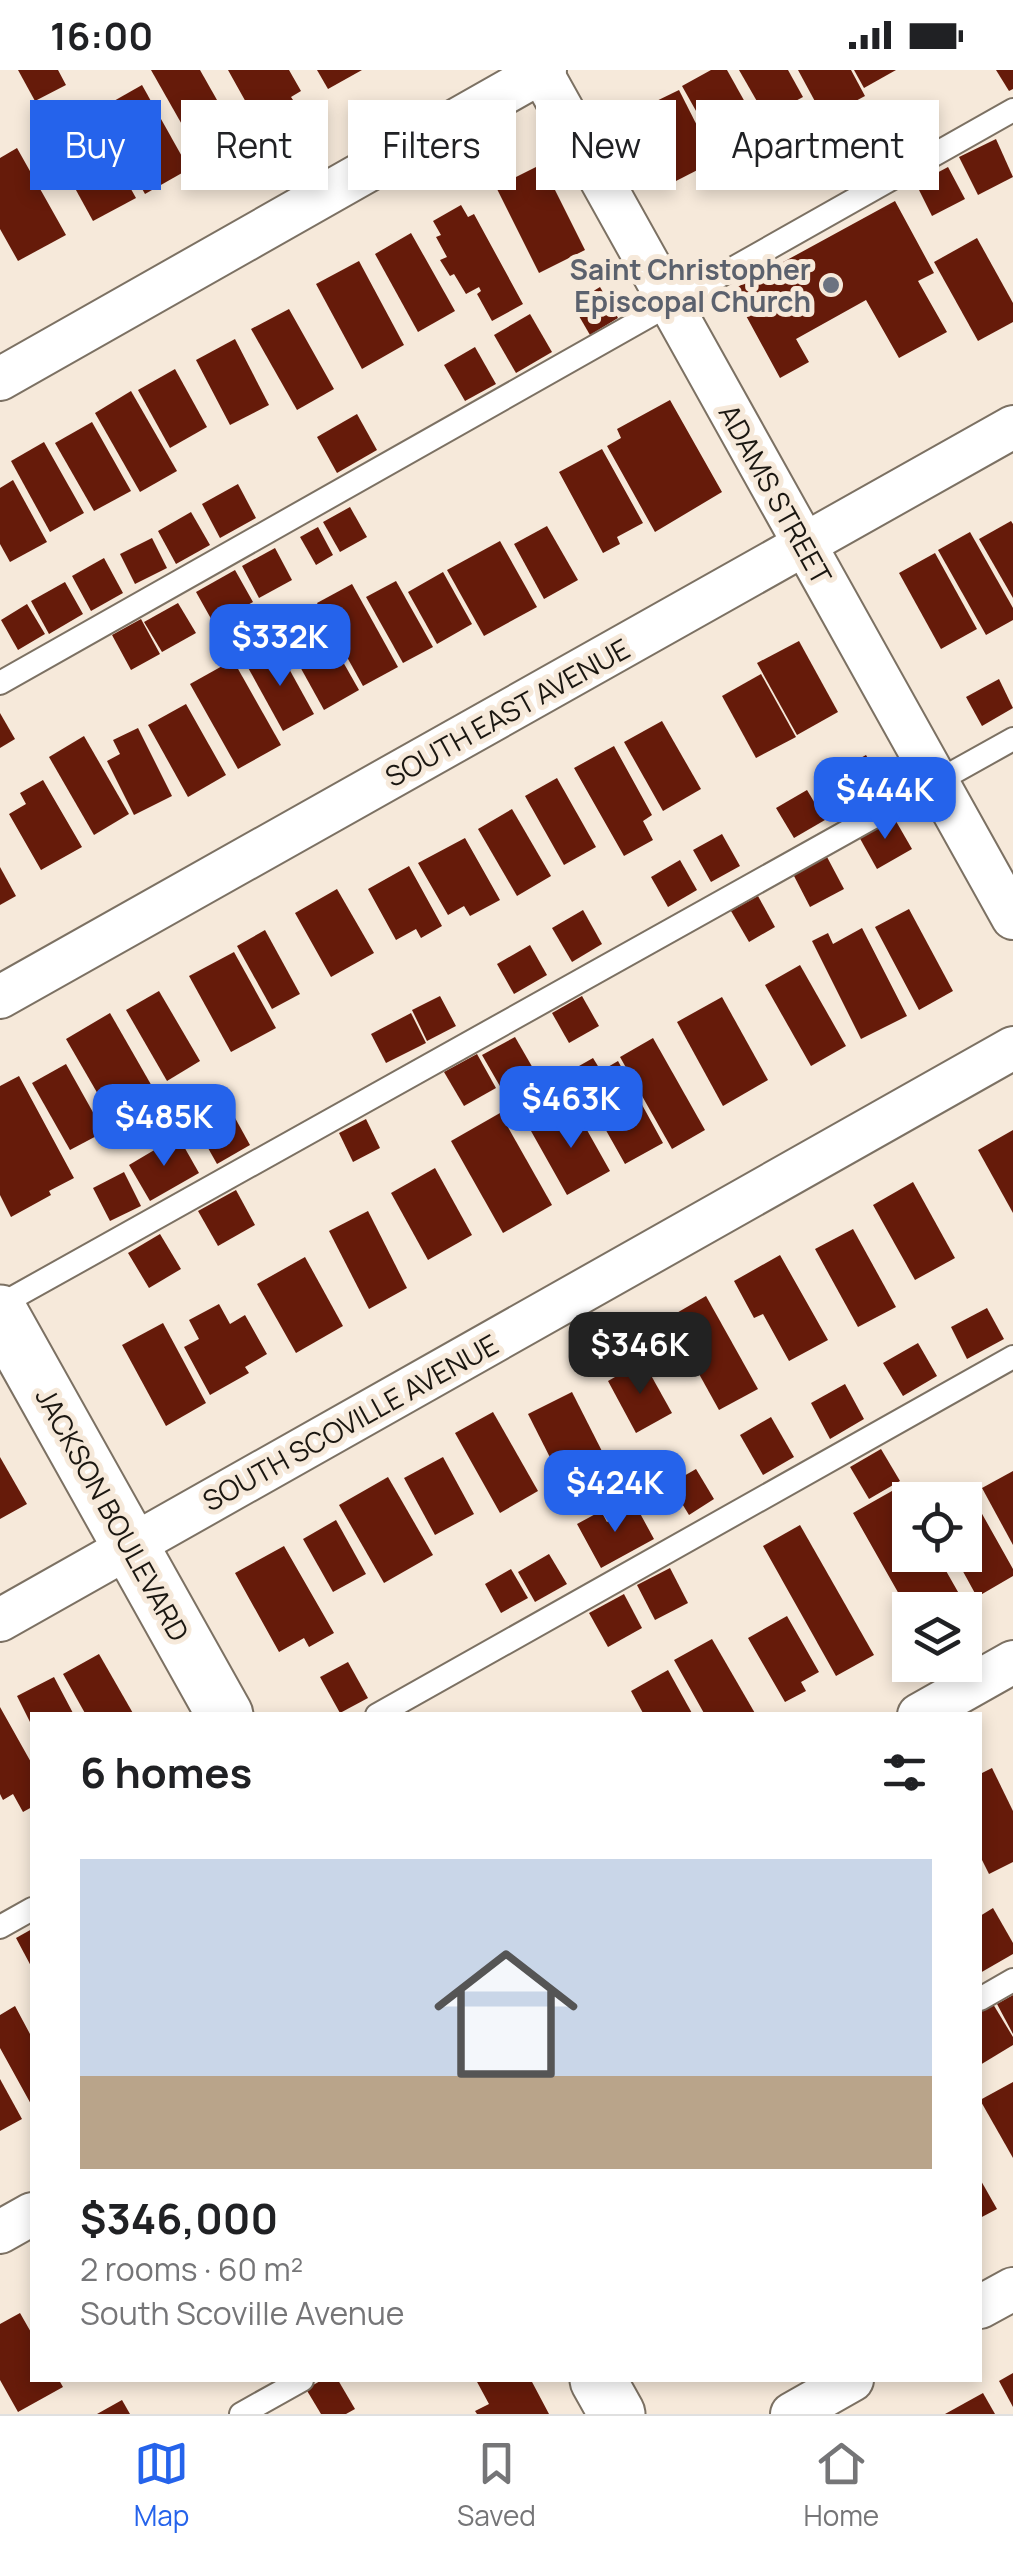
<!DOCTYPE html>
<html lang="en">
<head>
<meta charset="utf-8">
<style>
	body { margin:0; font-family:Manrope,sans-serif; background:#f2f2f2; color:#202124; height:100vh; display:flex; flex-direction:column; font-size:38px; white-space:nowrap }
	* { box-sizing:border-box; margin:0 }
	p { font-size:32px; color:#757577 }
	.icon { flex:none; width:55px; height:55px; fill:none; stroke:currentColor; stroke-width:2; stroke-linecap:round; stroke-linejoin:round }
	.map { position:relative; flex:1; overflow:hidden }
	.details { position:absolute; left:30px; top:1642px; width:952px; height:670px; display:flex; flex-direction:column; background:#fff; border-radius:0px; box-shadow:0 5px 15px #0003 }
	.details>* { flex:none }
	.banner { position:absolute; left:30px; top:30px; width:955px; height:90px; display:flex; gap:20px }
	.tools { position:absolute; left:892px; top:1412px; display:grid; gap:20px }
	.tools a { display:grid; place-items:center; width:90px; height:90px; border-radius:0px; background:#fff; box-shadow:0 5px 15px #0003; font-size:50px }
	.price { position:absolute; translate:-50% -85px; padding:0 22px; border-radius:20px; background:#2563eb; color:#fff; font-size:32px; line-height:65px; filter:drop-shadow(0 2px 5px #0008) }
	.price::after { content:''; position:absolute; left:50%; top:60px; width:30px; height:22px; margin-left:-15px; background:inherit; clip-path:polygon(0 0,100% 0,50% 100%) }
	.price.active { background:#222; color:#fff }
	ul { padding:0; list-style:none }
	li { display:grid; align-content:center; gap:20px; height:530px; padding:0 50px }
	li span { display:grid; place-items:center; height:310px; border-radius:0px; color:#555 }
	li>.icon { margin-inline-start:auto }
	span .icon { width:180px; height:180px; fill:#fffc; stroke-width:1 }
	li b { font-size:42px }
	h2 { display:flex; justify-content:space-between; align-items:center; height:120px; padding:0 50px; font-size:42px }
	.tag { padding:0 35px; border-radius:0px; background:#fff; box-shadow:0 5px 15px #0003; font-size:35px; line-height:90px }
	.tag.active { background:#2563eb; color:#fff }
	.status { display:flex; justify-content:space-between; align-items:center; height:70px; padding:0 50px; background:#fff; direction:ltr }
	.status svg { height:28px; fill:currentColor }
	.tabs { display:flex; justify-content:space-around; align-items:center; height:140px; border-top:2px solid #e0e0e0; background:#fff; font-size:28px; color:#757577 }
	.tabs a { display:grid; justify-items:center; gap:5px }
	.tabs .active { color:#2563eb }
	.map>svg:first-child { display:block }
	.building { fill:#661b0a }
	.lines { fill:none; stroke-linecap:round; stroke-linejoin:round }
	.lane-casing { stroke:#7c7163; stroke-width:26 }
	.street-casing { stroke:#7c7163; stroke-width:46 }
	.secondary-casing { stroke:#7c7163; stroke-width:59 }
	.lane { stroke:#fff; stroke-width:22 }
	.street { stroke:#fff; stroke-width:42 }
	.secondary { stroke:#fff; stroke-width:55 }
	.worship-dot { fill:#6b7280; stroke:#f6e9da; stroke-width:4 }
	.labels { text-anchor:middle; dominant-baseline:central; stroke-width:10; stroke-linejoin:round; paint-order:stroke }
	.worship-label { font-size:28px; font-weight:bold; fill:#5b616d; stroke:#f6e9da; text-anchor:end }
	.street-label { font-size:28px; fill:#1b1711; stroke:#f6e9da }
</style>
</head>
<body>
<div class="status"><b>16:00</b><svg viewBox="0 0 49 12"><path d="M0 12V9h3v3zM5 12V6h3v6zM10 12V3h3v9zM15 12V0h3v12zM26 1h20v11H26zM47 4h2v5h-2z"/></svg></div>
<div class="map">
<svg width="1013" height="2344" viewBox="0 0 1013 2344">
	<rect width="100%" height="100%" fill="#f6e9da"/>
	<g class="building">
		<path d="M18,0H58L66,15L35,31Z"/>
		<path d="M151,0H200L238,67L201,88Z"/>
		<path d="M228,0H289L301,21L291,27L297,36L266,54L258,40L252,43Z"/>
		<path d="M317,0H362L328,19Z"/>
		<path d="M711,0H727L768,73L727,96L682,16Z"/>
		<path d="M739,0H788L803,27L766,47Z"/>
		<path d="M798,0H851L865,26L824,48Z"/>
		<path d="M854,0H896L864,18Z"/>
		<path d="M996,0H1013V19L1009,21Z"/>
		<path d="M142,15L189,99L145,124L98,40Z"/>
		<path d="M679,20L715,91L676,111L640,39Z"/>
		<path d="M91,48L136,128L93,151L49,71Z"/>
		<path d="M866,64L882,94L856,109L839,79Z"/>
		<path d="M996,69L1013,107L978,125L959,87Z"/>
		<path d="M17,78L66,165L18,191L0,159V88Z"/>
		<path d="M542,94L585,180L539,203L496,117Z"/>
		<path d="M948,97L965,129L932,146L916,114Z"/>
		<path d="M895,131L934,203L918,211L947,262L899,288L866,230L796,269L809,292L780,308L732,220Z"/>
		<path d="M461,135L468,147L474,144L523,234L492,251L477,224L481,221L479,217L466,224L454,204L450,206L440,190L447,187L436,167L441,165L433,151Z"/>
		<path d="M411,163L455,241L418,262L375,184Z"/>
		<path d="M977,168L1013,233V252L978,271L934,192Z"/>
		<path d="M359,191L404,275L362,299L316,214Z"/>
		<path d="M600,217L618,248L590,265L572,234Z"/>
		<path d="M289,239L334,319L297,340L251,259Z"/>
		<path d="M530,244L552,282L516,303L494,265Z"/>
		<path d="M235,269L269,335L230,355L196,290Z"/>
		<path d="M475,277L496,314L465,331L444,295Z"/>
		<path d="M175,299L207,357L170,378L138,320Z"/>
		<path d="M131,321L177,401L140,422L95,343Z"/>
		<path d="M670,330L722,422L655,462L607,376L621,368L617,359Z"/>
		<path d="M357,344L377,380L337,403L317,367Z"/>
		<path d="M92,352L131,421L94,441L55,373Z"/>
		<path d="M44,372L84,443L50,462L11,391Z"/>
		<path d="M602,379L643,453L617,467L620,474L603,483L559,402Z"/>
		<path d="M13,410L47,472L10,492L0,474V418Z"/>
		<path d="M238,414L256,448L220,468L202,434Z"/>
		<path d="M350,437L367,467L340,482L323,452Z"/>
		<path d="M191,442L210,475L176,494L158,461Z"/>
		<path d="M1011,451L1013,454V528L979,469Z"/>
		<path d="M547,456L578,510L544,529L514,474Z"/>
		<path d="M318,457L333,485L316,495L300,467Z"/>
		<path d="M970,462L1013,538V550L986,565L938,480Z"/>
		<path d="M152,468L167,498L135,514L120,484Z"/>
		<path d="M500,471L537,537L484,566L447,500Z"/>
		<path d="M275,478L292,510L259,528L242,496Z"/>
		<path d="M935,483L977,559L941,579L899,503Z"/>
		<path d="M104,488L123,523L91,541L72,506Z"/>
		<path d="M235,500L253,532L214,554L196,522Z"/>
		<path d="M443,502L472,554L437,574L408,522Z"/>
		<path d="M396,511L433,577L403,593L366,527Z"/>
		<path d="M65,512L83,544L49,564L31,531Z"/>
		<path d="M352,514L398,597L363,616L317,533Z"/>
		<path d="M178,533L196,563L162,582L144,552Z"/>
		<path d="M27,534L45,564L18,580L1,550Z"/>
		<path d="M141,549L160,584L131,600L112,565Z"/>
		<path d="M322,555L359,620L324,640L288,575Z"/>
		<path d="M799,571L838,642L797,665L757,593Z"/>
		<path d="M277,577L314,644L283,661L246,594Z"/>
		<path d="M233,590L281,675L238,699L190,614Z"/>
		<path d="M761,604L796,667L756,688L722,626Z"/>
		<path d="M999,609L1013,638L982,656L966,627Z"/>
		<path d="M186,634L226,705L188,727L148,655Z"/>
		<path d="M0,643L15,669L0,678Z"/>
		<path d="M662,651L701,719L663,741L624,672Z"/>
		<path d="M138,658L172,726L134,745L107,691L120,684L113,670Z"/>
		<path d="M84,666L129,744L94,765L49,687Z"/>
		<path d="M614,676L652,745L643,751L653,770L624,786L574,698Z"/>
		<path d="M866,685L884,716L853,734L835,702Z"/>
		<path d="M557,708L596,777L564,795L525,726Z"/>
		<path d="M43,710L82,777L41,800L9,744L26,734L20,723Z"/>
		<path d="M807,720L825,750L794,768L776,738Z"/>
		<path d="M512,739L551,806L517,826L478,759Z"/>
		<path d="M893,746L912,779L877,799L858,765Z"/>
		<path d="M722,764L740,796L711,812L693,780Z"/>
		<path d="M465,768L500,830L470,846L464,836L448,845L418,793Z"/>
		<path d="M827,787L844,819L810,837L793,804Z"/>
		<path d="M680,790L697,820L668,837L651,807Z"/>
		<path d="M409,796L442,856L421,868L416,859L396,870L368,819Z"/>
		<path d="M0,797L16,826L0,835Z"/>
		<path d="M337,819L374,883L331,907L295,843Z"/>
		<path d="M758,826L775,857L749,872L731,841Z"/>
		<path d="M909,839L953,921L919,940L875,857Z"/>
		<path d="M583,840L602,874L572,892L552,858Z"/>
		<path d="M862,858L907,946L861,969L812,871L828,863L833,874Z"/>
		<path d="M265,860L300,924L272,939L237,876Z"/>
		<path d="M530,875L547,905L514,924L497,894Z"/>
		<path d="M234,882L276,958L231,982L189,906Z"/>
		<path d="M800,895L846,976L811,996L765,915Z"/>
		<path d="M159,921L200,991L167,1011L126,940Z"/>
		<path d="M440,926L456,956L427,971L412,940Z"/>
		<path d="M582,926L599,956L569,973L552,943Z"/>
		<path d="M722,927L768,1010L723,1036L677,952Z"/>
		<path d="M110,943L161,1032L117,1057L66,969Z"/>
		<path d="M411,943L426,973L386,993L371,964Z"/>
		<path d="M515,967L534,1000L501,1018L482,985Z"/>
		<path d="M653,968L705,1060L672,1079L620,987Z"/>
		<path d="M477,984L496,1018L464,1036L444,1002Z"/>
		<path d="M593,988L601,1001L618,991L663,1073L625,1094L572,1000Z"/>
		<path d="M66,994L104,1062L70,1080L32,1013Z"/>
		<path d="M19,1006L74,1108L49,1121L51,1125L11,1147L0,1125V1016Z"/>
		<path d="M229,1037L250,1075L217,1094L195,1055Z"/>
		<path d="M574,1037L610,1101L567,1125L531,1061Z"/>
		<path d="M500,1043L552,1135L503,1163L451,1071Z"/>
		<path d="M366,1049L380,1078L353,1092L339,1063Z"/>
		<path d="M1013,1060V1143L978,1080Z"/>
		<path d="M178,1066L199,1103L150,1131L129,1095Z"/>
		<path d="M435,1098L472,1165L428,1190L391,1123Z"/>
		<path d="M124,1102L141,1136L110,1151L93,1118Z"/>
		<path d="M913,1112L955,1188L915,1210L873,1135Z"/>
		<path d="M236,1120L255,1155L218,1176L198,1141Z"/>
		<path d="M368,1141L407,1218L369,1239L329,1161Z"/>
		<path d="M853,1159L896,1237L858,1257L815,1179Z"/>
		<path d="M160,1164L181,1199L149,1218L128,1183Z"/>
		<path d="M780,1185L828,1270L789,1291L763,1244L754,1248L734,1211Z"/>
		<path d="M305,1187L343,1256L296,1283L257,1214Z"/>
		<path d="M706,1226L758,1319L719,1340L668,1248Z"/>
		<path d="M219,1234L230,1254L245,1245L267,1284L245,1297L249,1303L210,1325L184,1277L199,1269L189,1250Z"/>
		<path d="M987,1238L1004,1269L967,1289L951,1257Z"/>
		<path d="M163,1253L206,1333L166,1356L122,1275Z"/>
		<path d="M918,1273L937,1306L903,1326L883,1293Z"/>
		<path d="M643,1291L672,1343L636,1363L608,1311Z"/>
		<path d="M845,1314L864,1349L830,1369L811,1333Z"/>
		<path d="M572,1322L609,1395L565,1417L528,1344Z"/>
		<path d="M493,1342L538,1421L500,1443L455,1363Z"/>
		<path d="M771,1347L794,1387L763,1405L740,1365Z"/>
		<path d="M881,1379L900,1411L869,1429L850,1397Z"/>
		<path d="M0,1387L27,1434L0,1449Z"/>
		<path d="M443,1387L474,1444L435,1465L404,1408Z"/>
		<path d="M696,1399L714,1429L689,1445L670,1414Z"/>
		<path d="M1013,1401V1475L982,1418Z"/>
		<path d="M388,1407L433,1485L384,1513L339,1435Z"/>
		<path d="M899,1417L910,1438V1485H937L966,1536L959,1540H908L853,1443Z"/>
		<path d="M972,1426L1013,1499V1506L977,1527L954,1485H965V1430Z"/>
		<path d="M636,1436L654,1469L601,1498L577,1454L601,1441L607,1452Z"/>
		<path d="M336,1450L366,1504L333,1522L303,1469Z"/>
		<path d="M800,1455L874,1585L836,1606L763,1476Z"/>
		<path d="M284,1476L334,1563L309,1577L304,1568L279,1582L235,1503Z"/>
		<path d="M549,1484L567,1514L535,1532L518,1502Z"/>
		<path d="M670,1498L688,1533L655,1550L637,1515Z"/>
		<path d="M511,1499L528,1528L501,1543L485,1514Z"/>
		<path d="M624,1524L642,1558L608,1577L589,1543Z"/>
		<path d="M787,1546L819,1602L801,1612L806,1621L785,1632L748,1568Z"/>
		<path d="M712,1569L756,1645H705L674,1590Z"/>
		<path d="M99,1584L134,1645H86L63,1604Z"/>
		<path d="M348,1592L368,1628L340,1643L320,1607Z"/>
		<path d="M668,1600L693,1645H644L631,1621Z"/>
		<path d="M54,1607L74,1645H32V1656L17,1626Z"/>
		<path d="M0,1637L32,1694V1737L23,1742L13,1724L3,1730L0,1724Z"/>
		<path d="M992,1698L1013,1741V1792L989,1804L980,1786V1704Z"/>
		<path d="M993,1838L1013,1873V1884L980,1903V1846Z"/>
		<path d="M32,1859V1898L16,1868Z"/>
		<path d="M1013,1925V1964L997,1934Z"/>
		<path d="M993,1934L1013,1967V1975L980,1995V1942Z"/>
		<path d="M15,1936L30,1964L32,1962V2036L0,1978V1945Z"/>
		<path d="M0,2009L22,2049L0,2061Z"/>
		<path d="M1013,2012V2088L980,2030Z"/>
		<path d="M980,2109L997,2139L980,2148Z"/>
		<path d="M20,2243L32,2264V2310H59L63,2317L18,2342L0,2310V2254Z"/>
		<path d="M1013,2303V2337L999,2311Z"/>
		<path d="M322,2310H338L355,2339L346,2344H321L306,2319Z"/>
		<path d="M476,2310H531L549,2344H477L475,2341L489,2334Z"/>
		<path d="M983,2323L995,2344H945Z"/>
		<path d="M122,2330L130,2344H97Z"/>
	</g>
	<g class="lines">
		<defs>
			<g id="lane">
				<path d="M0,613L1013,40"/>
				<path d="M0,1235L1013,669"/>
				<path d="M377,1645L1013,1287"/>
				<path d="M0,1857L32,1839"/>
				<path d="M980,1929L1013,1910"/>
				<path d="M241,2344L302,2310"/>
			</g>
			<g id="street">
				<path d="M540,0L1013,848"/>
				<path d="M0,309L545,0"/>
				<path d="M0,927L1013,357"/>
				<path d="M0,1550L1013,978"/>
				<path d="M919,1645L1013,1592"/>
				<path d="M0,2162L32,2144"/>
				<path d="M980,2237L1013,2219"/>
				<path d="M792,2344L852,2310"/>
			</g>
			<g id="secondary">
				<path d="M0,1243L225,1645"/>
				<path d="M598,2310L617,2344"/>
			</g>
		</defs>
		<use href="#lane" class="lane-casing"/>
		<use href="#street" class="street-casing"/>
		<use href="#secondary" class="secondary-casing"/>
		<use href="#lane" class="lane"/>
		<use href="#street" class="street"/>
		<use href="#secondary" class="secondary"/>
	</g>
	<circle class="worship-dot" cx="831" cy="215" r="10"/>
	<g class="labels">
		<g class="worship-label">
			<text x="811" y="199">Saint Christopher<tspan x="811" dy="32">Episcopal Church</tspan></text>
		</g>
		<g class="street-label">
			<text transform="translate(776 424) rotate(61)">ADAMS STREET</text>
			<text transform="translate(507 642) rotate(-29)">SOUTH EAST AVENUE</text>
			<text transform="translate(350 1352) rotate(-29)">SOUTH SCOVILLE AVENUE</text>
			<text transform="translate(113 1444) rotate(61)">JACKSON BOULEVARD</text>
		</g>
	</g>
</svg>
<div class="tools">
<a><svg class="icon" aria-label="locate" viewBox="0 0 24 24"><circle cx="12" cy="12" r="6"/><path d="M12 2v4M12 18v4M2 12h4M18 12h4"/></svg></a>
<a><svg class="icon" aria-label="layers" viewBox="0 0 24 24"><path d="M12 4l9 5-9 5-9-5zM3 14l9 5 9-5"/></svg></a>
</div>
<b class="price" style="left:280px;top:619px">$332K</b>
<b class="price" style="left:885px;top:772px">$444K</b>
<b class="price" style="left:571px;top:1081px">$463K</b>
<b class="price" style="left:164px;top:1099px">$485K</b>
<b class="price active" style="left:640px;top:1327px">$346K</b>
<b class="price" style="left:615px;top:1465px">$424K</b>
<div class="banner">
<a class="tag active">Buy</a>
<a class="tag">Rent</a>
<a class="tag">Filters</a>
<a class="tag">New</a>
<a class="tag">Apartment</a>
</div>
<section class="details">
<h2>6 homes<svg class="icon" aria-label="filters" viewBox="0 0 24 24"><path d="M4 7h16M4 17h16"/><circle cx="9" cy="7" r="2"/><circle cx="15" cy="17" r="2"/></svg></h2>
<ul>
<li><span style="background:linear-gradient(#c9d6e8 70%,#b9a48a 0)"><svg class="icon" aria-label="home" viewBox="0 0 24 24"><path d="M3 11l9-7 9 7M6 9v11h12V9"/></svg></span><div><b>$346,000</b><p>2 rooms · 60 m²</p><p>South Scoville Avenue</p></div></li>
</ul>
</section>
</div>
<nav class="tabs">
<a class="active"><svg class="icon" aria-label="map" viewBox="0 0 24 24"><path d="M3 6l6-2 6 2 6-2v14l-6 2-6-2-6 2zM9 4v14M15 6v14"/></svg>Map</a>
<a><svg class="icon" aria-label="saved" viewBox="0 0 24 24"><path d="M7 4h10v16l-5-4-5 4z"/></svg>Saved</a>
<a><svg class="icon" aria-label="home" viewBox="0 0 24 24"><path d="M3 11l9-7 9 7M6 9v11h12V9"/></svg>Home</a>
</nav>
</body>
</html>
